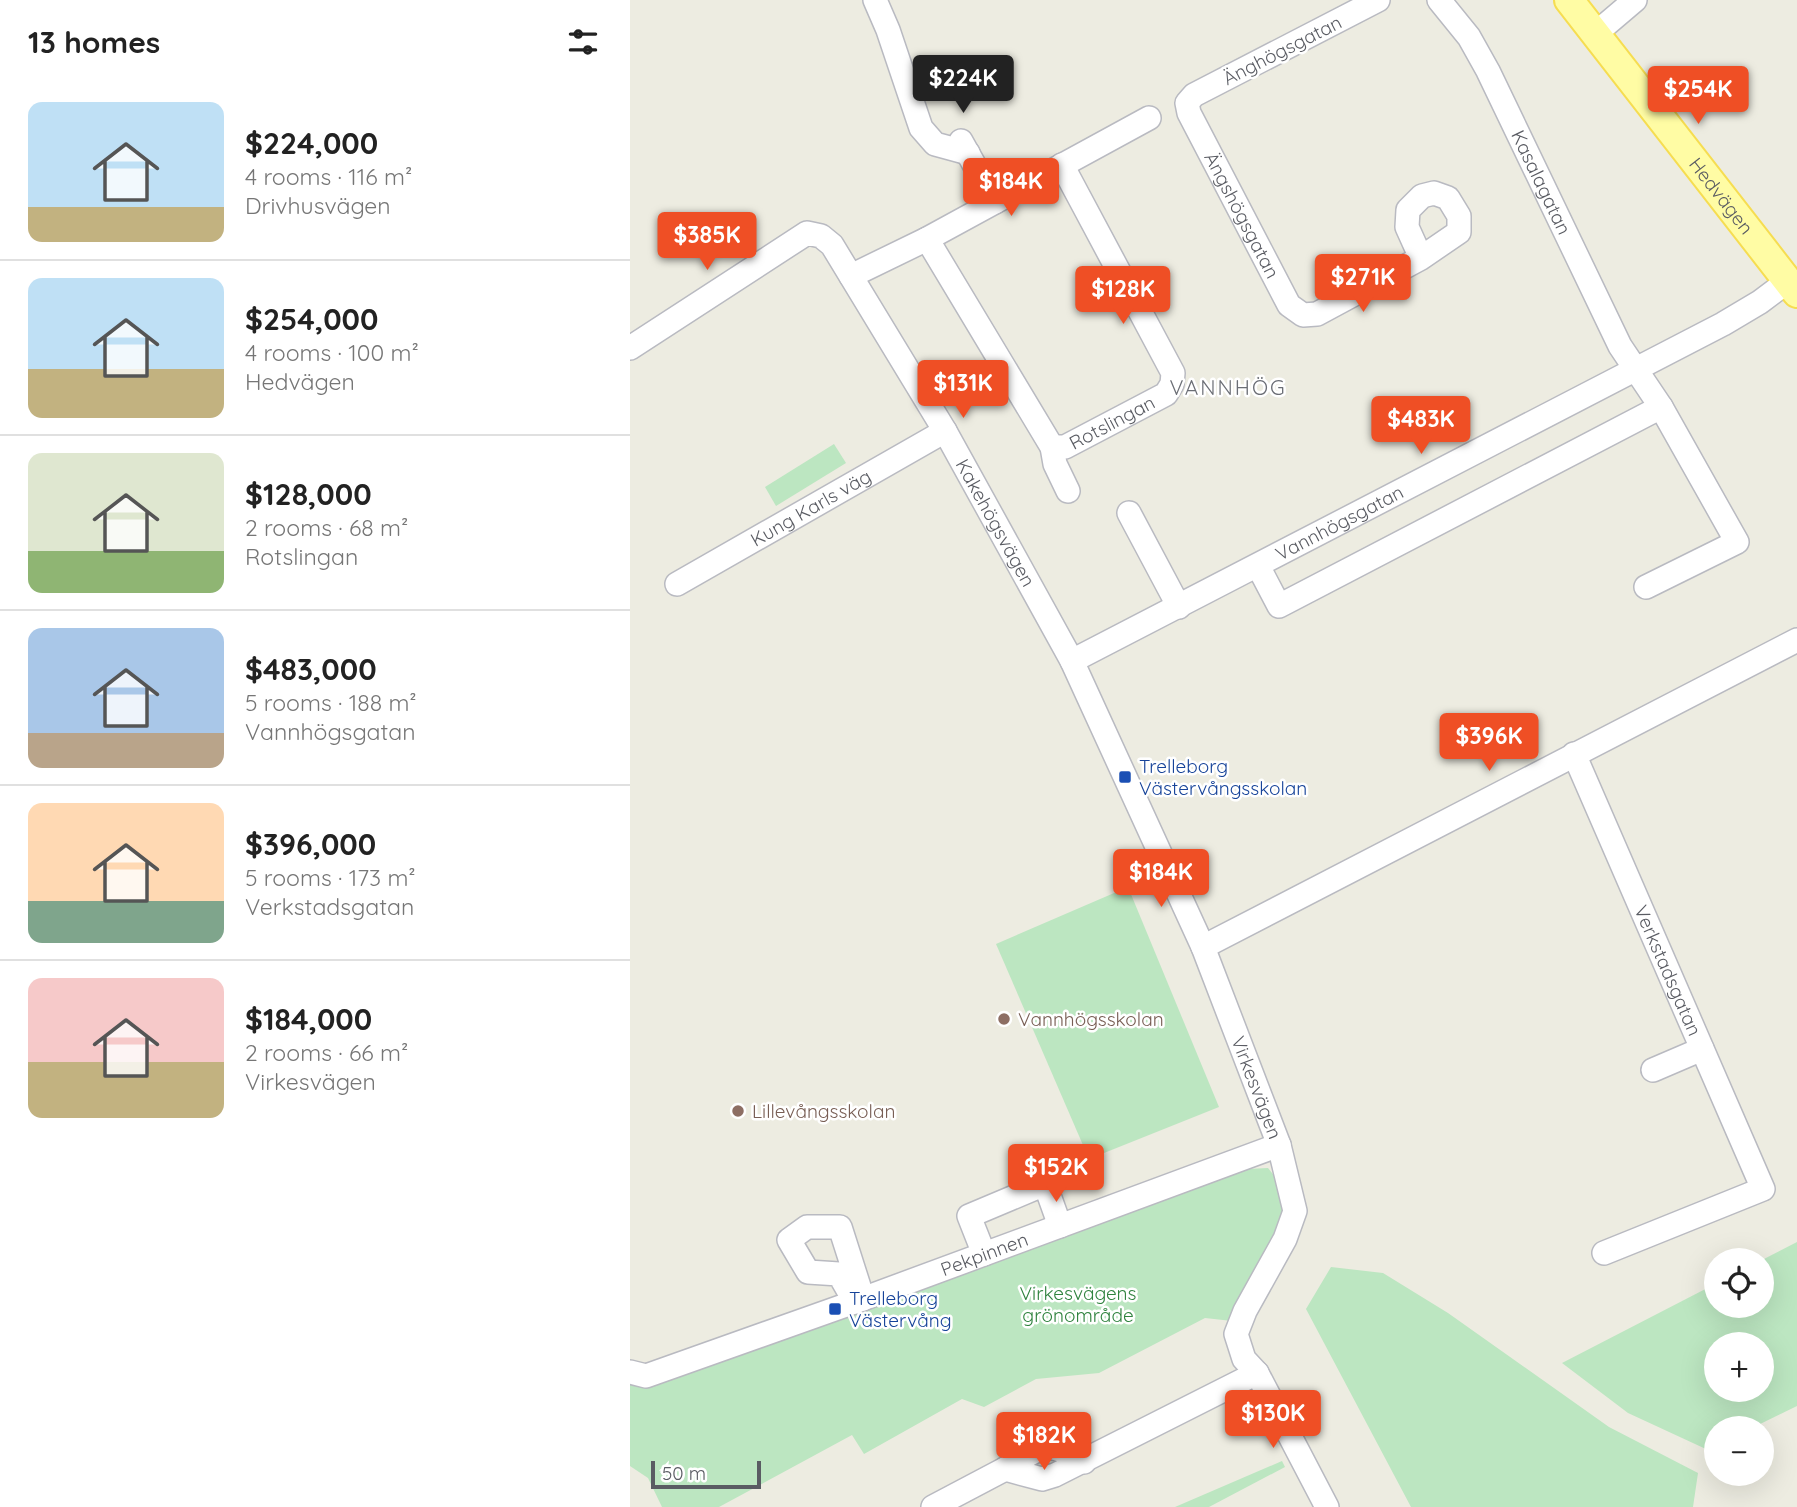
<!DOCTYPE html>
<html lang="en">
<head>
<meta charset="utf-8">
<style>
	body { margin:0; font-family:Quicksand,sans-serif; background:#f2f2f2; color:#222; height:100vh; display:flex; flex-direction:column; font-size:26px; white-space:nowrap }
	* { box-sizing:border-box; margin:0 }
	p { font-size:23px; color:#767676 }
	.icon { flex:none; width:38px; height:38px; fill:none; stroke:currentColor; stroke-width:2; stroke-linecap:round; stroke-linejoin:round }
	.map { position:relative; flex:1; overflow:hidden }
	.drawer { display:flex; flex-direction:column; background:#fff; width:630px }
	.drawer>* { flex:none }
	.tools { position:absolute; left:1074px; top:1248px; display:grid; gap:14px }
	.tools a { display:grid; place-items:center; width:70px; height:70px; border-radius:50%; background:#fff; box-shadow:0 7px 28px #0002; font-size:35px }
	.scale { position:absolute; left:21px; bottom:18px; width:110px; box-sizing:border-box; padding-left:7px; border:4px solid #5a5c63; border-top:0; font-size:19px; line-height:24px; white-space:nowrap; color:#5a5c63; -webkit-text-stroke:5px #fff; paint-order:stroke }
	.price { position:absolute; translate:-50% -60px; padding:0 16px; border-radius:7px; background:#ef4f25; color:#fff; font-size:23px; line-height:46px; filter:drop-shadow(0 2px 4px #0008) }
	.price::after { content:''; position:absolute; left:50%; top:42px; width:21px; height:16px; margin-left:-10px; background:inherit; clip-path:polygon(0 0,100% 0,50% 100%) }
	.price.selected { background:#222; color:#fff }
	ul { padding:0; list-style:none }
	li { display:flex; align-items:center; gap:21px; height:175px; padding:0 28px }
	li+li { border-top:2px solid #e0e0e0 }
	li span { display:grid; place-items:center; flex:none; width:196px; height:140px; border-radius:14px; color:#555 }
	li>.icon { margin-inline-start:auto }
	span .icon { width:84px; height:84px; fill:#fffc; stroke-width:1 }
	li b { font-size:30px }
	h2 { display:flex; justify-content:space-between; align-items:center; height:84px; padding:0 28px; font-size:30px }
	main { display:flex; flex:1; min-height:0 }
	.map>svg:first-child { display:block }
	.green { fill:#bce6c1; fill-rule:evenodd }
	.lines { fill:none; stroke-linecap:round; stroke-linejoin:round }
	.minor-casing { stroke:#b9bac1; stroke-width:26 }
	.major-casing { stroke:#f6dd51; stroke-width:32 }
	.minor { stroke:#fff; stroke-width:23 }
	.major { stroke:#fffca4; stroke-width:28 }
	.transit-dot { fill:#1a4fb4; stroke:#fff; stroke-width:2.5 }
	.education-dot { fill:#8d6e63; stroke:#fff; stroke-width:2.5 }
	.labels { text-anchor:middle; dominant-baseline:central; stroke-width:5; stroke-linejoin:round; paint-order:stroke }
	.street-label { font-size:19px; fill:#5a5c63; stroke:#fff }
	.transit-label { font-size:19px; fill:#164399; stroke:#fff; text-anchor:start }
	.education-label { font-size:19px; fill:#785e54; stroke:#fff; text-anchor:start }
	.park-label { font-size:19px; fill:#30833f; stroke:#fff }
	.neighbourhood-label { font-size:21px; letter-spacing:2px; fill:#6b6e75; stroke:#fff }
</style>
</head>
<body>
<main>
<section class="drawer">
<h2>13 homes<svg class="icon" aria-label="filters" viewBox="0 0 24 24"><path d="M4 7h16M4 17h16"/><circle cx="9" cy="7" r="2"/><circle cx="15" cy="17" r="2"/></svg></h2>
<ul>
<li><span style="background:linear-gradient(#bfe0f5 75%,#c2b280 0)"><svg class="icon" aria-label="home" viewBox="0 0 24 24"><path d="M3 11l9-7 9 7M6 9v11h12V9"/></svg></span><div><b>$224,000</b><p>4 rooms · 116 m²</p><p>Drivhusvägen</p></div></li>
<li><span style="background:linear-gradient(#bfe0f5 65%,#c2b280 0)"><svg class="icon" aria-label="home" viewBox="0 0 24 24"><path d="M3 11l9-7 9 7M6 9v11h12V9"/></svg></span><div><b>$254,000</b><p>4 rooms · 100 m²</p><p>Hedvägen</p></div></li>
<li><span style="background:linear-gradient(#dfe7d0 70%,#8fb573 0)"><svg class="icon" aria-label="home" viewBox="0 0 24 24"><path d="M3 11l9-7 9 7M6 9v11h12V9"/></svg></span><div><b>$128,000</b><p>2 rooms · 68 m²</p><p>Rotslingan</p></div></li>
<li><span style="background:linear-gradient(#a9c7e8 75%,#b9a48a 0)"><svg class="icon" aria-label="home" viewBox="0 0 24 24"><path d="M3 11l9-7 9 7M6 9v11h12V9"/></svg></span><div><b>$483,000</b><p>5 rooms · 188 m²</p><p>Vannhögsgatan</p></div></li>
<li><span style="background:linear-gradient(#ffd9b3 70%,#7fa58c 0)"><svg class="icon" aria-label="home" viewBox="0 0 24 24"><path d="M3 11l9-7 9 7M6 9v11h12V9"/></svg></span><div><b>$396,000</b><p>5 rooms · 173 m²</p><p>Verkstadsgatan</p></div></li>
<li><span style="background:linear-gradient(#f6c9c9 60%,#c2b280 0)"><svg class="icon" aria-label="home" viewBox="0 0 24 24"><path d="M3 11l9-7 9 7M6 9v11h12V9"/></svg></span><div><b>$184,000</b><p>2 rooms · 66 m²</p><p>Virkesvägen</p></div></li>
</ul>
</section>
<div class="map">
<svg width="1167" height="1507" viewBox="0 0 1167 1507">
	<rect width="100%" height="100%" fill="#edece1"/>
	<g class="green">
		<path d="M204,444L216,463L146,506L135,487Z"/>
		<path d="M498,887L589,1107L459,1159L366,944Z"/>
		<path d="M638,1168L646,1178L656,1214L602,1321L575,1318L469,1373L406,1379L354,1407L332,1399L234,1454L222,1435L89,1507H32L18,1478L0,1466V1385L213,1318L212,1313L617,1169Z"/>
		<path d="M1167,1242V1406L1122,1428H1087V1446L1078,1450L998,1413L932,1363L1087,1283V1306H1132V1260ZM1087,1344H1132V1390H1087Z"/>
		<path d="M701,1267L753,1273L818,1313L979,1427L1068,1473L1063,1507H781L676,1309Z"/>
		<path d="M652,1461L655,1467L579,1507H545Z"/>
	</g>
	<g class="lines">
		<defs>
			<g id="minor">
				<path d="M245,0L258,30L291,128L305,144L338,153"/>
				<path id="s1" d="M748,0L564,95L557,103L559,113L659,305L673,315L687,314L791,258L829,232V216L818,198L804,193L792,196L778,210L777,227L791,258"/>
				<path id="s2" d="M809,0L839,37L858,71L990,346L1031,407"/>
				<path d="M965,34L1005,0"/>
				<path d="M331,141L365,202"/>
				<path d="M297,239L422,447L425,464L438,491"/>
				<path d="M221,276L297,239L519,118"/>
				<path id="s3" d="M0,348L177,233L191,236L202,245L315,431L442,661L573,947L649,1145L665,1211L655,1239L615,1311L606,1334L614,1359L627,1373L697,1507"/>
				<path id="s4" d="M422,447H435L536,394L542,384L543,373L432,165"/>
				<path d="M499,513L549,607"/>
				<path d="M628,566L649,606L1031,407L1107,542L1016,587"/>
				<path id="s5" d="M47,584L315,431"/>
				<path id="s6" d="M442,661L1093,324L1130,302L1158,281"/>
				<path id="s7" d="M944,754L1133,1189L974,1253"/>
				<path d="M573,947L1167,640"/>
				<path d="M1023,1070L1072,1049"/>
				<path d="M354,1254L339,1216L415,1184L430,1226"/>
				<path d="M225,1302L209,1274L178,1272L159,1240L177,1227H210L233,1299"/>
				<path id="s8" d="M0,1372L16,1376L219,1304L649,1145"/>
				<path d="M375,1469C413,1447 414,1438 454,1462"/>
				<path d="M303,1507L375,1469L412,1479L425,1475L627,1373"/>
			</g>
			<g id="major">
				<path id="s9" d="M939,0L1167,293"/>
			</g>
		</defs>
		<use href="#minor" class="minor-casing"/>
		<use href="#major" class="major-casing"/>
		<use href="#minor" class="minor"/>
		<use href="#major" class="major"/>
	</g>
	<g class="transit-dot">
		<rect x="488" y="770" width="14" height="14" rx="3.5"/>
		<rect x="198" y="1302" width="14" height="14" rx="3.5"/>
	</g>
	<g class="education-dot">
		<circle cx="374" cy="1019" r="7"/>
		<circle cx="108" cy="1111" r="7"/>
	</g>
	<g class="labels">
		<g class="street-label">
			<text transform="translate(652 50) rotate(-27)">Änghögsgatan</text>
			<text stroke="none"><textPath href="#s2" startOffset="210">Kasalagatan</textPath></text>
			<text stroke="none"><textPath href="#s9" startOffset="248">Hedvägen</textPath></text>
			<text stroke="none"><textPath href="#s1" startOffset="343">Ängshögsgatan</textPath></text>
			<text stroke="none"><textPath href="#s4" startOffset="66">Rotslingan</textPath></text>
			<text stroke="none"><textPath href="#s5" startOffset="154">Kung Karls väg</textPath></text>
			<text stroke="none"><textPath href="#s3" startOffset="562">Kakehögsvägen</textPath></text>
			<text stroke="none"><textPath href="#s6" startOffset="301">Vannhögsgatan</textPath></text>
			<text stroke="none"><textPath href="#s7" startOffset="236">Verkstadsgatan</textPath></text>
			<text stroke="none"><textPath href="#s3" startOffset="1185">Virkesvägen</textPath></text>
			<text stroke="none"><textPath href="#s8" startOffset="376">Pekpinnen</textPath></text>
		</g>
		<g class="transit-label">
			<text x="509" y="766">Trelleborg<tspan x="509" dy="22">Västervångsskolan</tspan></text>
			<text x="219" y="1298">Trelleborg<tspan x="219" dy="22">Västervång</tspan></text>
		</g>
		<g class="education-label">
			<text x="388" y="1019">Vannhögsskolan</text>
			<text x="122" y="1111">Lillevångsskolan</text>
		</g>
		<g class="park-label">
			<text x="448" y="1293">Virkesvägens<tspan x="448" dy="22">grönområde</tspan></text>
		</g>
		<g class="neighbourhood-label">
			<text x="598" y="387">VANNHÖG</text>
		</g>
	</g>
</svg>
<div class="tools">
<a><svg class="icon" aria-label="locate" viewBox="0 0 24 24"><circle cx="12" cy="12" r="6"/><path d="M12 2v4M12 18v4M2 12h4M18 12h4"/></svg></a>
<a>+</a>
<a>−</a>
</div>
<div class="scale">50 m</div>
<b class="price selected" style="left:333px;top:115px">$224K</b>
<b class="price" style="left:1068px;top:126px">$254K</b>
<b class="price" style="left:381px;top:218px">$184K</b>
<b class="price" style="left:77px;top:272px">$385K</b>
<b class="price" style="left:733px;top:314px">$271K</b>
<b class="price" style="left:493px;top:326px">$128K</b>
<b class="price" style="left:333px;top:420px">$131K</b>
<b class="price" style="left:791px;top:456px">$483K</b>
<b class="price" style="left:859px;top:773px">$396K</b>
<b class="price" style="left:531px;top:909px">$184K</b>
<b class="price" style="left:426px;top:1204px">$152K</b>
<b class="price" style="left:643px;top:1450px">$130K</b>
<b class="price" style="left:414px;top:1472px">$182K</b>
</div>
</main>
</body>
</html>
